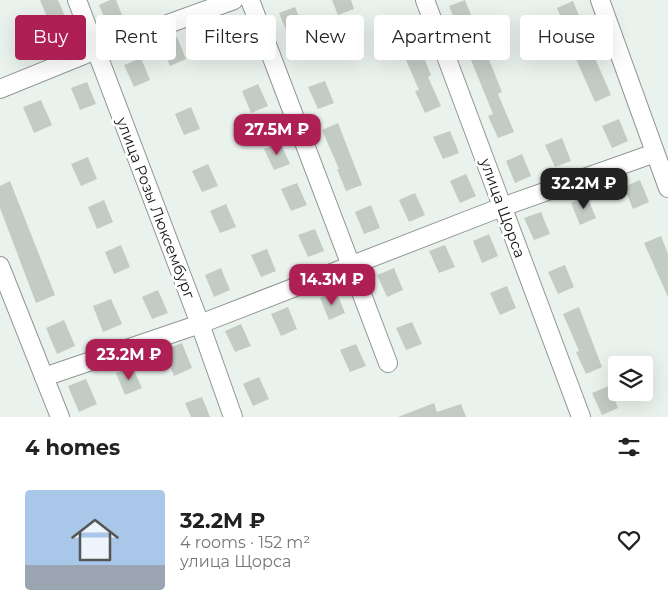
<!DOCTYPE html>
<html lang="en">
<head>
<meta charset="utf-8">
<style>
	body { margin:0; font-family:Montserrat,sans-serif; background:#f6f6f6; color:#222; height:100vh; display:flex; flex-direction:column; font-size:19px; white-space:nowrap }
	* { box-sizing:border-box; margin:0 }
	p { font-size:16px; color:#767676 }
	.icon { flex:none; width:28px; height:28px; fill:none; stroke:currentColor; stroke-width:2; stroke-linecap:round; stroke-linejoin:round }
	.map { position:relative; height:417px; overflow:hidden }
	.panel { display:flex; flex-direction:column; background:#fff; flex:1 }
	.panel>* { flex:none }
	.hud { position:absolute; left:15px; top:15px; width:639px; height:45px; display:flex; gap:10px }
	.fabs { position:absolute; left:608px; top:356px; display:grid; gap:10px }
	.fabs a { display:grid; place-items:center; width:45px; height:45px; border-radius:5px; background:#fff; box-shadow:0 5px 20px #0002; font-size:25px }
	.price { position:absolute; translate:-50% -42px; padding:0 11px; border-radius:10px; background:#ae1f54; color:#fff; font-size:16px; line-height:32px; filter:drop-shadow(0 1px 2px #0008) }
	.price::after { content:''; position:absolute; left:50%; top:30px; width:15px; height:11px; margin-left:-8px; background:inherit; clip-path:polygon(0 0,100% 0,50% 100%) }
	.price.selected { background:#222; color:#fff }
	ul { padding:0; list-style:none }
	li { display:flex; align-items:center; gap:15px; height:125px; padding:0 25px }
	li span { display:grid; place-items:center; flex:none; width:140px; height:100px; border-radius:5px; color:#555 }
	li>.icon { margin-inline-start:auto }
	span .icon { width:60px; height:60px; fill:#fffc; stroke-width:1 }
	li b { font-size:21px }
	h2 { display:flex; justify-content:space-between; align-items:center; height:60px; padding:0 25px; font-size:21px }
	.pill { padding:0 18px; border-radius:5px; background:#fff; box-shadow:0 5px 20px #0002; font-size:18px; line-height:45px }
	.pill.selected { background:#ae1f54; color:#fff }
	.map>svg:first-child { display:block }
	.building { fill:#c3cbc5 }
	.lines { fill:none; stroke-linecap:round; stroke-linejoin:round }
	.minor-casing { stroke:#909792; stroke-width:20 }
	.minor { stroke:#fff; stroke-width:18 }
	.labels { text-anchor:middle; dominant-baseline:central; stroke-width:5; stroke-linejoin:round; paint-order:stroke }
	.street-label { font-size:15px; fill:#0f110f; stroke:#fff }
</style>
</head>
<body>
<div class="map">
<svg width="668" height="417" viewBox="0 0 668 417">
	<rect width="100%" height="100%" fill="#eaf2ed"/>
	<g class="building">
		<path d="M40,0H58L72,33L56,39Z"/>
		<path d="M110,0H116L124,20L108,27L99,5Z"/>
		<path d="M332,0H351L354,9L338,15Z"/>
		<path d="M465,0L502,92L498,94L514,132L498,138L488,116L493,114L449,6Z"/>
		<path d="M573,1L582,23L580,24L611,95L595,102L569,43L572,42L557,8Z"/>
		<path d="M295,7L304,29L288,35L279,13Z"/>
		<path d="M409,15L418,37L416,38L431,75L428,77L441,106L425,113L415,91L419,90L406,60L409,59L393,22Z"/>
		<path d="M237,29L246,51L230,58L221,36Z"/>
		<path d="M177,37L186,59L170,66L160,44Z"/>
		<path d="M141,58L150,80L134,87L124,65Z"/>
		<path d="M325,81L334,103L318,109L308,87Z"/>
		<path d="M87,82L96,104L80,110L71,88Z"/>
		<path d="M258,84L268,106L251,113L242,91Z"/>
		<path d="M41,100L52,125L34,133L23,107Z"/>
		<path d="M191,107L200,129L184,135L175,114Z"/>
		<path d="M619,119L628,141L612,148L602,126Z"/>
		<path d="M338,123L362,185L346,191L337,169H339L322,130Z"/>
		<path d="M450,131L459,153L443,159L433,137Z"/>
		<path d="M562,138L571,161L555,167L545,145Z"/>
		<path d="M280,142L290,164L274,170L264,149Z"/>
		<path d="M522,154L531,176L515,183L506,161Z"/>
		<path d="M88,157L97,179L81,186L71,164Z"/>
		<path d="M208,164L218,186L202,192L192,171Z"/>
		<path d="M466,174L476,196L460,203L450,181Z"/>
		<path d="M640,180L649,202L633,209L624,187Z"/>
		<path d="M10,181L55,295L36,303L0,208V186Z"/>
		<path d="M297,183L307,205L291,211L281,189Z"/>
		<path d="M415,193L425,215L409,222L399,200Z"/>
		<path d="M587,196L596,218L580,225L571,203Z"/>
		<path d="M104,200L113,222L97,229L88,207Z"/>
		<path d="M226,204L236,227L220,233L210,211Z"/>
		<path d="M371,205L380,228L364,234L355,212Z"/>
		<path d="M541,212L550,234L534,240L524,218Z"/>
		<path d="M315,229L324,251L308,257L298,235Z"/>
		<path d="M489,234L498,256L482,263L473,241Z"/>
		<path d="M661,236L668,254V297L644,243Z"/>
		<path d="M121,245L130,267L114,274L105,252Z"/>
		<path d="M445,245L455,267L439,273L429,251Z"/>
		<path d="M267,249L276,271L261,277L251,255Z"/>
		<path d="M565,265L574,287L558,294L548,272Z"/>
		<path d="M221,268L230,290L214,297L205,275Z"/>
		<path d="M394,268L403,290L387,297L377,275Z"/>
		<path d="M507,286L516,308L500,315L490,293Z"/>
		<path d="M158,290L168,313L152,319L142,297Z"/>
		<path d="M336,291L345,313L329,320L320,298Z"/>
		<path d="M111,299L122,324L103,332L93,306Z"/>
		<path d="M288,307L297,329L281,336L271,314Z"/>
		<path d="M579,307L602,367L586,374L576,352L579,351L563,314Z"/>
		<path d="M64,320L75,346L57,354L46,328Z"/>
		<path d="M412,322L422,344L406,350L396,328Z"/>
		<path d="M241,324L251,346L235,352L225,331Z"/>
		<path d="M182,343L192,368L174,376L163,350Z"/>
		<path d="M356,344L366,366L350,372L340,350Z"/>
		<path d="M132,366L142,388L125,395L116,373Z"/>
		<path d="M259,377L269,399L253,406L243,384Z"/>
		<path d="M86,379L97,404L79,412L68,386Z"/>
		<path d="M609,386L618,408L602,415L592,393Z"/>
		<path d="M202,397L210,417H191L185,403Z"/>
		<path d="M434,403L437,412L461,404L466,417H398Z"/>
	</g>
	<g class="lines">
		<defs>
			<g id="minor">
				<path d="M77,0L200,324L233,417"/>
				<path d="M250,0L388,363"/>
				<path d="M425,0L581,417"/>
				<path d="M600,0L668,188"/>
				<path d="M0,89L96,50L234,0"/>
				<path d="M0,266L60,417"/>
				<path d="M44,377L200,324L502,207L655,153"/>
			</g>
		</defs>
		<use href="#minor" class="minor-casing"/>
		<use href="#minor" class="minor"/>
	</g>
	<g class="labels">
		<g class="street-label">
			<text transform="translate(156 208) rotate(69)">улица Розы Люксембург</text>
			<text transform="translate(503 208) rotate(70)">улица Щорса</text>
		</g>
	</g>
</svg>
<div class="fabs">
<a><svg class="icon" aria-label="layers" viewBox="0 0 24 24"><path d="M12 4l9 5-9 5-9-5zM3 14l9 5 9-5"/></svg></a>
</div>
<b class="price" style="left:277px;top:156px">27.5M ₽</b>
<b class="price selected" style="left:584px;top:210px">32.2M ₽</b>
<b class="price" style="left:332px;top:306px">14.3M ₽</b>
<b class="price" style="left:129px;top:381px">23.2M ₽</b>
<div class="hud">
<a class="pill selected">Buy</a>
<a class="pill">Rent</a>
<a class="pill">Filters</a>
<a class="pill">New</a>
<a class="pill">Apartment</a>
<a class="pill">House</a>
</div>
</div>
<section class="panel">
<h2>4 homes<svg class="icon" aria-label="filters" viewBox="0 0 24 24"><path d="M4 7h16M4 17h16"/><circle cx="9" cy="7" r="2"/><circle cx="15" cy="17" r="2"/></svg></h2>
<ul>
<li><span style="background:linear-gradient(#a9c7e8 75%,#9aa5b1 0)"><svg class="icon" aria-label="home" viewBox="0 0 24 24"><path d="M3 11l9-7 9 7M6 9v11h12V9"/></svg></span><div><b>32.2M ₽</b><p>4 rooms · 152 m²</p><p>улица Щорса</p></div><svg class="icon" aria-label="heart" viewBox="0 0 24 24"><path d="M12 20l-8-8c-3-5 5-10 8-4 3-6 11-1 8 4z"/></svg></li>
</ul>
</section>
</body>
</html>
